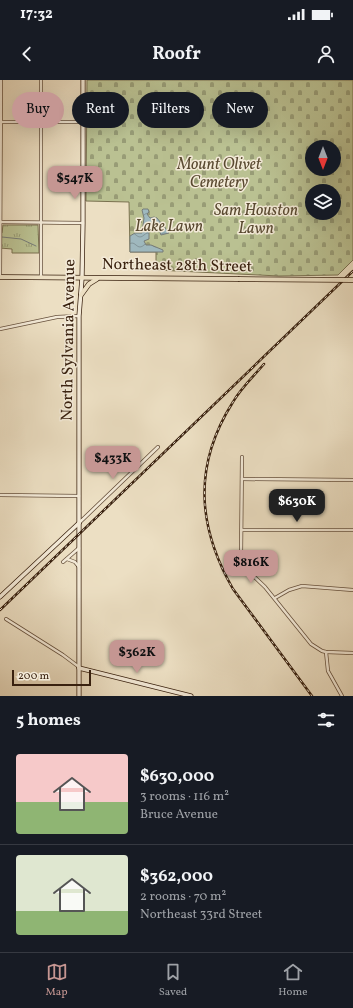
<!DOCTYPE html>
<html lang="en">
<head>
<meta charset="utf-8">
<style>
	body { margin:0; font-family:Vollkorn,serif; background:#242831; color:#f1f3f6; height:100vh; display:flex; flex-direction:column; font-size:15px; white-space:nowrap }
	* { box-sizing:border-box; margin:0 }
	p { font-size:13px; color:#9ea1a6 }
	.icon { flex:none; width:22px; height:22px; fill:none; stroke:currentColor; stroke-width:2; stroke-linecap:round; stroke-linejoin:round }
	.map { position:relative; height:616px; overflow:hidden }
	.panel { display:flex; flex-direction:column; background:#171b24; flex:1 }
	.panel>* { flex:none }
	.hud { position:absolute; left:12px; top:12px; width:329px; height:36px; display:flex; gap:8px }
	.needle { width:26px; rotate:180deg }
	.tools { position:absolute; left:305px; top:60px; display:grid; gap:8px }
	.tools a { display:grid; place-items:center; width:36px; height:36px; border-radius:50%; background:#171b24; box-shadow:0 4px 16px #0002; font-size:20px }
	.scale { position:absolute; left:12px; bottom:10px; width:79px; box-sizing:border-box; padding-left:4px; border:2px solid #39210f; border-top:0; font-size:11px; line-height:14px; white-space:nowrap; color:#39210f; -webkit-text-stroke:3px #f3ead8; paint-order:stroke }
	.price { position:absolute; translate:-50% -34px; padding:0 9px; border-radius:8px; background:#c59692; color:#111; font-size:13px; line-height:26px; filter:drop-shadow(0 1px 2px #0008) }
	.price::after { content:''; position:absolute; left:50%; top:24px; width:12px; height:9px; margin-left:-6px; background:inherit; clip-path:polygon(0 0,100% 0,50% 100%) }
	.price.selected { background:#222; color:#fff }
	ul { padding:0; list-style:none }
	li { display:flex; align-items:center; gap:12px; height:100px; padding:0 16px }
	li+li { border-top:1px solid #363941 }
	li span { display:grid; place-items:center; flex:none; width:112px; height:80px; border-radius:4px; color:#555 }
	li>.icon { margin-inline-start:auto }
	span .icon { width:48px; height:48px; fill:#fffc; stroke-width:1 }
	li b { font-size:17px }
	h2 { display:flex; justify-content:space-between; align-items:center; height:48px; padding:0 16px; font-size:17px }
	.chip { padding:0 14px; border-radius:18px; background:#171b24; box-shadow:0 4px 16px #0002; font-size:14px; line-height:36px }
	.chip.selected { background:#c59692; color:#111 }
	.status { display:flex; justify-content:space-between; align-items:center; height:28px; padding:0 20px; background:#171b24; direction:ltr }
	.status svg { height:11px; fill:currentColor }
	header { display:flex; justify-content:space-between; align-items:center; height:52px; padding:0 16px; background:#171b24; font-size:18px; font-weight:700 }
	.tabs { display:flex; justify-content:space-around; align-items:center; height:56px; border-top:1px solid #363941; background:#171b24; font-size:11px; color:#9ea1a6 }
	.tabs a { display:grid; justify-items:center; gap:2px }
	.tabs .selected { color:#c59692 }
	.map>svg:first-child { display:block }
	.grass { fill:url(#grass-tufts); stroke:#7a7150 }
	.cemetery { fill:url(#cemetery-stones); stroke:#7a7150; fill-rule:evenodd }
	.water { fill:url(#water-waves); stroke:#767c79 }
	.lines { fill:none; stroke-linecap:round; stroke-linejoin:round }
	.stream { stroke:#767c79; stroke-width:1 }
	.street-casing { stroke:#66503c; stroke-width:4 }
	.secondary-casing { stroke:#39210f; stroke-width:5 }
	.primary-casing { stroke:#39210f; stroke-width:5.5 }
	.street { stroke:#f3ead8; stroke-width:2.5 }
	.secondary { stroke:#f3ead8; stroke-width:3.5 }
	.primary { stroke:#ecdfc3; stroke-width:4 }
	.rail-casing { stroke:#39210f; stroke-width:2.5 }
	.rail { stroke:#f3ead8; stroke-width:1; stroke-dasharray:3; stroke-linecap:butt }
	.primary-bridge-casing { stroke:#39210f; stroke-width:5.5; stroke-linecap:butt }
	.primary-bridge { stroke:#ecdfc3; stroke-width:4 }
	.labels { text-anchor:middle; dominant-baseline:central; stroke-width:3; stroke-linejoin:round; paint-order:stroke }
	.park-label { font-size:16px; font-style:italic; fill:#594930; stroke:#f3ead8 }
	.street-label { font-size:16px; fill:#39210f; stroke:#f3ead8 }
</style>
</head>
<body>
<div class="status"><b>17:32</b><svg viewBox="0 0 49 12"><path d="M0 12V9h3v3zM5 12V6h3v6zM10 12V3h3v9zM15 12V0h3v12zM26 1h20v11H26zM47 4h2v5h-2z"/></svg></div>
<header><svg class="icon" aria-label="back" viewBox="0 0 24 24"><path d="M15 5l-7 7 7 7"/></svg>Roofr<svg class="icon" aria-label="person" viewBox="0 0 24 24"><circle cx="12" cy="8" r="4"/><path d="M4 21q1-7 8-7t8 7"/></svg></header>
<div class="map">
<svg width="353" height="616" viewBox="0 0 353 616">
	<defs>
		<pattern id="grass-tufts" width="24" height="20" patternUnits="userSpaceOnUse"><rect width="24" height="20" fill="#bac192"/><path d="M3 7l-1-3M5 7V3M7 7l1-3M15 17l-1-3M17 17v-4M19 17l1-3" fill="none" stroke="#989c76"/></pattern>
		<pattern id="cemetery-stones" width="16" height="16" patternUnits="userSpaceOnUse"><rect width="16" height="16" fill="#bac192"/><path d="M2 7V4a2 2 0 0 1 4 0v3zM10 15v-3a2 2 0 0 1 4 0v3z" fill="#989c76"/></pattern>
		<pattern id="water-waves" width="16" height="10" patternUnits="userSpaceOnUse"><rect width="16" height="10" fill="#9fb9bf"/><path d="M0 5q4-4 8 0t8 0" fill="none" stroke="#83969a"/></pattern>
	</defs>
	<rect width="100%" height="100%" fill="#ecdfc3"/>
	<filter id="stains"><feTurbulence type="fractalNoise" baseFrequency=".005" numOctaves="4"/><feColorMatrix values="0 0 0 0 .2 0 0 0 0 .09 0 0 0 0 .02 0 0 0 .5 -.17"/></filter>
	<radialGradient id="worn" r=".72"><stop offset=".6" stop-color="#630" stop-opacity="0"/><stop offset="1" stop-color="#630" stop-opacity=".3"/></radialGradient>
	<path class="grass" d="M3,145H38L39,173H12V169L0,168V153H2Z"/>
	<path class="cemetery" d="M87,0H353V180L338,195L279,196L156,190V172H130L129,122L86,121ZM312,67H334V89H312ZM312,111H334V133H312Z"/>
	<path class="water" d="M143,129H148L149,132L147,134L150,138L154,137L157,138L169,153L161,155L158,147L149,151V159L144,161L146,165H151L163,170V172H130V156L135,153H142L144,138L142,130Z"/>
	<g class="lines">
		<path class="stream" d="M2,157L21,159L36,166"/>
		<defs>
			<g id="street">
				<path d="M0,42H83"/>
				<path d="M0,142L83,143"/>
				<path d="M0,197L1,0"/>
				<path d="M41,197V0"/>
				<path d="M0,249L57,237L79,236"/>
				<path d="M242,377L241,477L244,487L265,507L311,564L322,571L326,572L353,573"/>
				<path d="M242,399L353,400"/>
				<path d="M0,415L79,416"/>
				<path d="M79,443L158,367"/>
				<path d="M242,450H353"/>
				<path d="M67,479L75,482L79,487"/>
				<path d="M63,482L79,468"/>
				<path d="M275,518L289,510L302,506L353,510"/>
				<path d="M6,539L63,575L79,587"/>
				<path d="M326,572L328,591L342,616"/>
			</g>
			<g id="secondary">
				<path d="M0,517L79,443"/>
				<path d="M79,588L191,616"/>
				<path d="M79,616V236L82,198L83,143V0"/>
			</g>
			<g id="primary">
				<path d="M0,197L238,199"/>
				<path d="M81,215L89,204L97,199"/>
			</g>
		</defs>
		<use href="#street" class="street-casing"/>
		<use href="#secondary" class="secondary-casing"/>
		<use href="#primary" class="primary-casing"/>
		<use href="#street" class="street"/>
		<use href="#secondary" class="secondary"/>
		<use href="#primary" class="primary"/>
		<defs>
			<g id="rail">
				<path d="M264,284C253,297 241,308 233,322C193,385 197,446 233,509L312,616"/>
				<path d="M0,530L353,191"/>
			</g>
		</defs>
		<use href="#rail" class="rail-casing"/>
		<use href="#rail" class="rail"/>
		<defs>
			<path id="primary-bridge" d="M238,199L353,200"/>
		</defs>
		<use href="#primary-bridge" class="primary-bridge-casing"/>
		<use href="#primary-bridge" class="primary-bridge"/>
	</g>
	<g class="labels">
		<g class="park-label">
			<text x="219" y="85">Mount Olivet<tspan x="219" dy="18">Cemetery</tspan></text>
			<text x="256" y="131">Sam Houston<tspan x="256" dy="18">Lawn</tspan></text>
			<text x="169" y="147">Lake Lawn</text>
		</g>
		<g class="street-label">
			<text transform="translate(177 186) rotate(1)">Northeast 28th Street</text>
			<text transform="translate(69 260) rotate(-89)">North Sylvania Avenue</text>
		</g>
	</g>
	<rect width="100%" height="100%" filter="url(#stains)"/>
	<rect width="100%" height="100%" fill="url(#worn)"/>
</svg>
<div class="tools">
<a><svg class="needle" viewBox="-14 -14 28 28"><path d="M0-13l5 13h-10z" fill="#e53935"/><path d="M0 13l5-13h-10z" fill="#9ea1a6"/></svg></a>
<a><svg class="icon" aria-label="layers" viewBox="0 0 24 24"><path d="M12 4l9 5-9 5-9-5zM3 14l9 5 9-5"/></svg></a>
</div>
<div class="scale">200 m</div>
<b class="price" style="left:75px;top:120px">$547K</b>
<b class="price" style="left:113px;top:400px">$433K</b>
<b class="price selected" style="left:297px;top:443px">$630K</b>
<b class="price" style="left:251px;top:504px">$816K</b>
<b class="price" style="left:137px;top:594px">$362K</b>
<div class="hud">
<a class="chip selected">Buy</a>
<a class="chip">Rent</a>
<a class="chip">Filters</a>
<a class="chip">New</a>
</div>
</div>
<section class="panel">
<h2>5 homes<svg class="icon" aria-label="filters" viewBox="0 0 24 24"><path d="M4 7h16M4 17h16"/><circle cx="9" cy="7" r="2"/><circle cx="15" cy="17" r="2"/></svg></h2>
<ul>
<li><span style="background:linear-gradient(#f6c9c9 60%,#8fb573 0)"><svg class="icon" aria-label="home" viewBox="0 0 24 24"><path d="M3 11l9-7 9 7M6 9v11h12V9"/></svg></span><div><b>$630,000</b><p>3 rooms · 116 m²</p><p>Bruce Avenue</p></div></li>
<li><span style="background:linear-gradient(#dfe7d0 70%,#8fb573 0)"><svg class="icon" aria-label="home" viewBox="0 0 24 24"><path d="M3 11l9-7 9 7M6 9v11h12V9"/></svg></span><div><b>$362,000</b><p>2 rooms · 70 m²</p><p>Northeast 33rd Street</p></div></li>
</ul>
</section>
<nav class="tabs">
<a class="selected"><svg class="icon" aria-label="map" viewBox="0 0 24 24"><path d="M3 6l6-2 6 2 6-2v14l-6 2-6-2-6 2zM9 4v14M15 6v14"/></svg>Map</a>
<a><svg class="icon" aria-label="saved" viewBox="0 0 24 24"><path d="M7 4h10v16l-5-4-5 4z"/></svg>Saved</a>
<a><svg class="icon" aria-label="home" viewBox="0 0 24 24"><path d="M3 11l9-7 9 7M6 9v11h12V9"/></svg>Home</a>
</nav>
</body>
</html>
